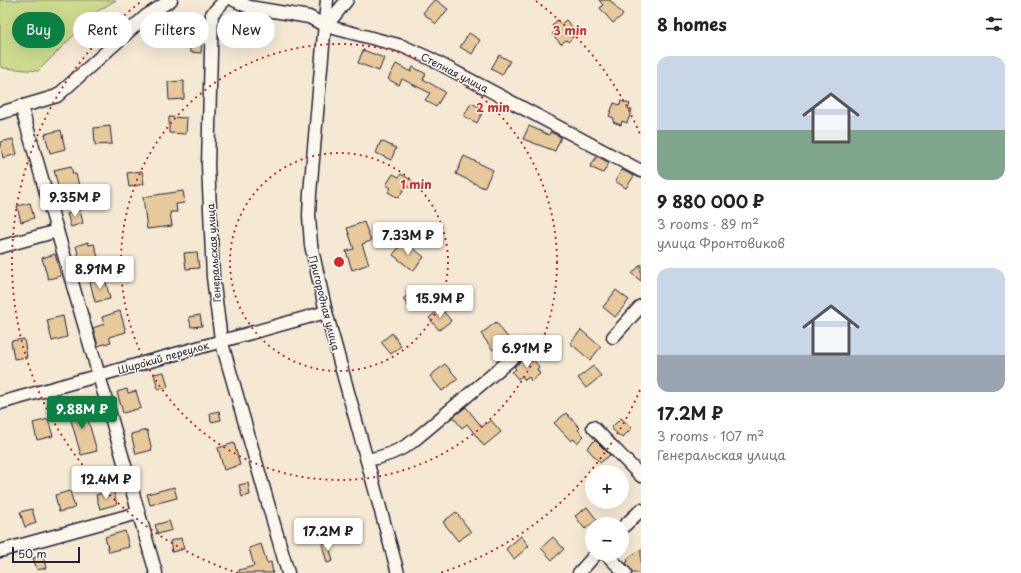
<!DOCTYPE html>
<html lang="en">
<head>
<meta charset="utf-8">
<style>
	body { margin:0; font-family:"Playpen Sans",sans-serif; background:#f6f6f6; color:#222; height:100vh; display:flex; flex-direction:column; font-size:15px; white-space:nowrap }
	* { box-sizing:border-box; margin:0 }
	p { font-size:13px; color:#767676 }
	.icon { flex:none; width:22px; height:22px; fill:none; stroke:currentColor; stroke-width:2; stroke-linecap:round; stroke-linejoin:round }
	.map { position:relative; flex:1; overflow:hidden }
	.drawer { display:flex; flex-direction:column; background:#fff; width:380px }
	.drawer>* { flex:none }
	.top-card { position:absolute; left:12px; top:12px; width:380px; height:36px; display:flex; gap:8px }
	.tools { position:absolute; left:585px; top:465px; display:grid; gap:8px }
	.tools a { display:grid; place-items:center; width:44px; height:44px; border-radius:50%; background:#fff; box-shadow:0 4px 16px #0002; font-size:20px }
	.scale { position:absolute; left:12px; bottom:10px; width:68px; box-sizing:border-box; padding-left:4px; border:2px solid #22223b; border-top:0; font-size:11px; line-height:14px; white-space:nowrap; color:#22223b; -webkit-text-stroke:3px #fbf7ec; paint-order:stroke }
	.price { position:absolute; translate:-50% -34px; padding:0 9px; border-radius:4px; background:#fff; color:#222; font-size:13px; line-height:26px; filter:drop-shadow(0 1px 2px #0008) }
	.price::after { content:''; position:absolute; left:50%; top:24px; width:12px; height:9px; margin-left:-6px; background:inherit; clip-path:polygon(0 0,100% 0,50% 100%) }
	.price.current { background:#0b8043; color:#fff }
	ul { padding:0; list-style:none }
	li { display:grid; align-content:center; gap:8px; height:212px; padding:0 16px }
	li span { display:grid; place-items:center; height:124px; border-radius:12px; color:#555 }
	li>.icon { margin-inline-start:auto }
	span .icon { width:72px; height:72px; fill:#fffc; stroke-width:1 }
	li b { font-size:17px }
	h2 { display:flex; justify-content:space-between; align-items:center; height:48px; padding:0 16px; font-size:17px }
	.pill { padding:0 14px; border-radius:18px; background:#fff; box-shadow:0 4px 16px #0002; font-size:14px; line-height:36px }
	.pill.current { background:#0b8043; color:#fff }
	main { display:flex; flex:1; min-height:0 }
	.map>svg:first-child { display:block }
	.green { fill:#cddb8e; stroke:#787e64 }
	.building { fill:#e8c99b; stroke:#22223b }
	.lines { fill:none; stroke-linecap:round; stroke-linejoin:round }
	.minor-casing { stroke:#22223b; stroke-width:15 }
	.minor { stroke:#fbf7ec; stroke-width:12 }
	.ring { fill:none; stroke:#d62828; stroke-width:2; stroke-dasharray:2 4 }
	.labels { text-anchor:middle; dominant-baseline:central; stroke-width:3; stroke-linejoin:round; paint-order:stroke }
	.street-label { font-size:10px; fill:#22223b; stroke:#fbf7ec }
	.centre { fill:#d62828; stroke:#fbf7ec; stroke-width:2 }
	.ring-label { font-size:12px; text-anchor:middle; font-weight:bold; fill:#d62828; stroke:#fbf7ec; stroke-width:3; stroke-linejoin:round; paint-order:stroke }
</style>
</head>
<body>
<main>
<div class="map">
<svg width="641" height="573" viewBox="0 0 641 573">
	<rect width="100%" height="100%" fill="#f5e9d4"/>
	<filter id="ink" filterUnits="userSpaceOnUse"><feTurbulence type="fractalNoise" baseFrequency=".025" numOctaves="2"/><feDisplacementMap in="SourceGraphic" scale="8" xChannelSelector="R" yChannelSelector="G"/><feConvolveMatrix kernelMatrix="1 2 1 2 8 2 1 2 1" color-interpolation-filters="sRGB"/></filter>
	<g filter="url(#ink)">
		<path class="green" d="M0,0H116L98,11L38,71L4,68L0,66Z"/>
		<g class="building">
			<path d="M434,0H436L448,9L436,24L423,13Z"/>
			<path d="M599,0H610L623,15L613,23L600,8L603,5Z"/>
			<path d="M557,20L561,24L566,20L575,30L571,33L574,36L568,42L566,40L561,44L552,34L556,30L552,26Z"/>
			<path d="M167,24L190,27L189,31L203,32L201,53L190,52V48L164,45Z"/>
			<path d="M469,33L480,40L472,54L460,47Z"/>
			<path d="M363,50L384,58L379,71L358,63Z"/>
			<path d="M499,55L510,61L502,75L491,69Z"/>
			<path d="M396,64L411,72L413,67L426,74L423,79L445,92L436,107L425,100L430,93L402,79L399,85L388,79Z"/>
			<path d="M184,81V99L169,100L168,82Z"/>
			<path d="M621,101L630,104L628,109L632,110L627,123L622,121L621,125L613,122L614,118L609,116L614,103L620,105Z"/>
			<path d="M471,103L484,109L477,123L464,116Z"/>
			<path d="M169,117L187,118L186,134L169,133Z"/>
			<path d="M110,126L112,144L95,145L94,128Z"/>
			<path d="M529,126L549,135L550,132L561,137L555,151L523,139Z"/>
			<path d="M61,130L65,149L50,153L45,134Z"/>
			<path d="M13,139L17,154L3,158L0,142Z"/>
			<path d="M381,141L396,148L391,160L376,153Z"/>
			<path d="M464,156L493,170L484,188L456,174Z"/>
			<path d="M597,156L609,163L603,173L590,167Z"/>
			<path d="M71,166L73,174H76L79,185L59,190L54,170Z"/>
			<path d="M622,170L634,176L626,188L615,181Z"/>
			<path d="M142,171L144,184L129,187L127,173Z"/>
			<path d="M393,174L399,177L401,174L414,182L410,188L406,186L398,198L388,192L391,188L386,185Z"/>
			<path d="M183,191L185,203L176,204L177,212H170L172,226L147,229L143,197Z"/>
			<path d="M30,203L34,218L21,222L17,206Z"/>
			<path d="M80,210L83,223L71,227L67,214Z"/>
			<path d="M364,222L371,241L362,244L369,264L352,270L346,251L354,249L347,228Z"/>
			<path d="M404,241L424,257L413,271L393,255Z"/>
			<path d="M88,242L89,245L94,244L99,260L81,265L76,246Z"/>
			<path d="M197,252L199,268L186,269L184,253Z"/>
			<path d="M55,254L61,276L48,279L42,258Z"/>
			<path d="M641,264V281L632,274Z"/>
			<path d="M105,278L110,299L95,302L90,282Z"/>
			<path d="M414,289L423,300L416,306L412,302L408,306L403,299Z"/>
			<path d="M616,290L629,300L615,317L603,307Z"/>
			<path d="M441,308L451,321L439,330L429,318Z"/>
			<path d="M120,311L126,332L109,337L111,342L98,346L93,328L104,324L102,317Z"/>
			<path d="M200,315L202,326L191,327L189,317Z"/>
			<path d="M63,316L67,337L52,341L47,320Z"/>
			<path d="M496,322L508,338L493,350L481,334Z"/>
			<path d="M581,330L601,347L590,360L570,343Z"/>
			<path d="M392,333L401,346L391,354L381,342Z"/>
			<path d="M24,339L27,357L14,359L11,341Z"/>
			<path d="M529,354L539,367L537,369L540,374L531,381L529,377L525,380L522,376L518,379L512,372L516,369L514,367Z"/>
			<path d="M445,364L458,379L442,391L430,376Z"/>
			<path d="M593,366L601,376L586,388L578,378Z"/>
			<path d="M164,372L168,387L158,389L154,374Z"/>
			<path d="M127,389L128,393L136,391L141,408L123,413L117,392Z"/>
			<path d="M84,406L97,451L81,455L68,410Z"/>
			<path d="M466,407L482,427L491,420L501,432L484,446L467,424L462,428L453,417Z"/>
			<path d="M219,411L221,420L211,422L210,413Z"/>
			<path d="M566,413L580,428L578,430L584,436L577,443L574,439L571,441L554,423Z"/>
			<path d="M621,418L632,428L622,438L611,428Z"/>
			<path d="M48,419L53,436L37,440L33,423Z"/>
			<path d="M147,430L152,450L136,454L131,434Z"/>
			<path d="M595,440L610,455L600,463L587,448Z"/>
			<path d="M234,443L240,465L224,470L218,448Z"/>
			<path d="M248,483L250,495L242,497L239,485Z"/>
			<path d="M174,487L177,498L150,505L147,494Z"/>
			<path d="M113,490L117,504L100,509L96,495Z"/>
			<path d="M70,491L75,508L59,512L55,495Z"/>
			<path d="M587,507L597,520L585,529L575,516Z"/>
			<path d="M32,509L36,523L25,527L20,512Z"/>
			<path d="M456,512L471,532L458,541L443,522Z"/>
			<path d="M169,521L172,530L158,534L155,525Z"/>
			<path d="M125,531L129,547L109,552L105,537Z"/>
			<path d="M521,536L529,546L514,559L506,549Z"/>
			<path d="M553,537L564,549L552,560L541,548Z"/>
			<path d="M181,538L184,549L172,552L170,541Z"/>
			<path d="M328,542L333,561L327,563L322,544Z"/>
			<path d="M261,544L267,563L271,562L273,573H239V570L254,566L249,548Z"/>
			<path d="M641,549V573H632L626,563L628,562L627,559Z"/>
			<path d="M43,556L46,568L37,570L33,558Z"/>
		</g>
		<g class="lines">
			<defs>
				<g id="minor">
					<path d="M225,0L212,14L208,165L213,277L221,340L288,573"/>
					<path d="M234,0L249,7L309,17L326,26L402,46L429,58L641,171"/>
					<path d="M327,0L310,193L309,216L311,245L326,312L398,573"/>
					<path d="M326,26L347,0"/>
					<path d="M21,106L156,573"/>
					<path d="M0,113L57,96L146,16L171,0"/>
					<path d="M0,247L57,231"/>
					<path d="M613,337L641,306"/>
					<path d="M0,403L326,312"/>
					<path d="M593,427L641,476"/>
					<path d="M367,460C385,457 398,452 412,442L528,345"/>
					<path d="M622,528L641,510"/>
					<path d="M0,551L138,513"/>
					<path d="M606,554L625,573"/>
					<path d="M579,573L596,554"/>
				</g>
			</defs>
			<use href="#minor" class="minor-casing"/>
			<use href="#minor" class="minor"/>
		</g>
	</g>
	<g class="ring">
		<circle cx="339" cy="262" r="109"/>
		<circle cx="339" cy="262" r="218"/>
		<path d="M640 390A327 327 0 0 1 440 573M238 573A327 327 0 0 1 142 1M536 1A327 327 0 0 1 640 134"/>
	</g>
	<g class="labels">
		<g class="street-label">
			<text transform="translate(455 72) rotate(27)">Степная улица</text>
			<text transform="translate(213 253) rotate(-94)">Генеральская улица</text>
			<text transform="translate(325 303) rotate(76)">Пригородная улица</text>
			<text transform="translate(163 357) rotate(-16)">Широкий переулок</text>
		</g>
	</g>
	<circle cx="339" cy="262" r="6" class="centre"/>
	<g class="ring-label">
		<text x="570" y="35">3 min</text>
		<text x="493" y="112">2 min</text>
		<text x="416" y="189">1 min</text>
	</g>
</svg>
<div class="tools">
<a>+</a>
<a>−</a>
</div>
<div class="scale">50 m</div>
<b class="price" style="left:75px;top:218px">9.35M ₽</b>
<b class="price" style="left:408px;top:256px">7.33M ₽</b>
<b class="price" style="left:100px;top:290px">8.91M ₽</b>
<b class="price" style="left:440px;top:319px">15.9M ₽</b>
<b class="price" style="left:527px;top:369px">6.91M ₽</b>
<b class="price current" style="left:82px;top:430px">9.88M ₽</b>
<b class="price" style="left:106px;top:500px">12.4M ₽</b>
<b class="price" style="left:328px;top:552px">17.2M ₽</b>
<div class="top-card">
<a class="pill current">Buy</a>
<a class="pill">Rent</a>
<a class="pill">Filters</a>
<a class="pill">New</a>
</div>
</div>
<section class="drawer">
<h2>8 homes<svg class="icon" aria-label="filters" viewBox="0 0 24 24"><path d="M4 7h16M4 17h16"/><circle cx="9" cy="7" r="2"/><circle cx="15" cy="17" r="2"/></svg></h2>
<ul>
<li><span style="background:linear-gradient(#c9d6e8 60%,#7fa58c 0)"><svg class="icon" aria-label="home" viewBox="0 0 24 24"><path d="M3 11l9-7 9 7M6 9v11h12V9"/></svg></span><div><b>9 880 000 ₽</b><p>3 rooms · 89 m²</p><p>улица Фронтовиков</p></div></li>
<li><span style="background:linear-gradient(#c9d6e8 70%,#9aa5b1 0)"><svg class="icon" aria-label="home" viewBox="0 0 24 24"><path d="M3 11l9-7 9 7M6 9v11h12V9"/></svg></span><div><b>17.2M ₽</b><p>3 rooms · 107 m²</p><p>Генеральская улица</p></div></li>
</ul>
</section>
</main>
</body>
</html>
